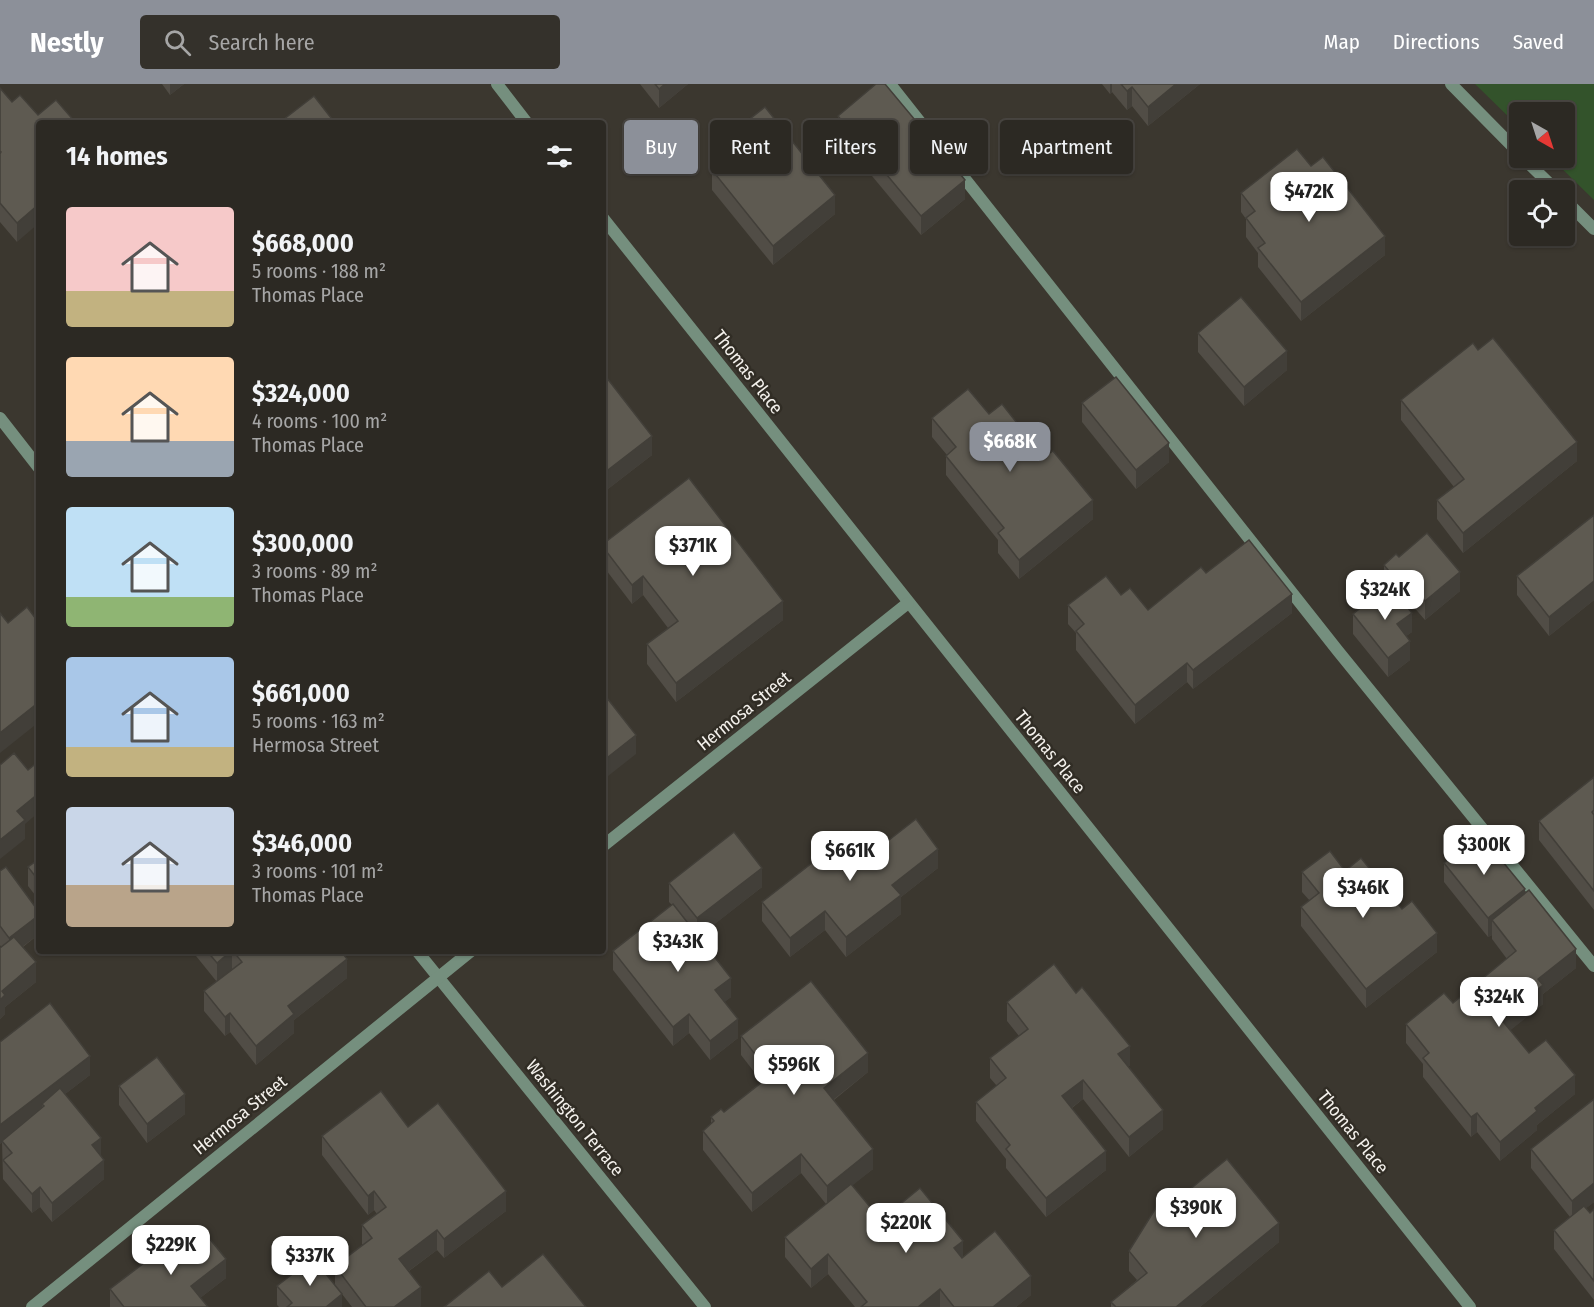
<!DOCTYPE html>
<html lang="en">
<head>
<meta charset="utf-8">
<style>
	body { margin:0; font-family:"Fira Sans Condensed",sans-serif; background:#34312b; color:#f1f3f6; height:100vh; display:flex; flex-direction:column; font-size:22px; white-space:nowrap }
	* { box-sizing:border-box; margin:0 }
	p { font-size:20px; color:#a6a6a6 }
	.icon { flex:none; width:33px; height:33px; fill:none; stroke:currentColor; stroke-width:2; stroke-linecap:round; stroke-linejoin:round }
	.map { position:relative; flex:1; overflow:hidden }
	.panel { position:absolute; left:36px; top:36px; width:570px; height:834px; display:flex; flex-direction:column; background:#2c2923; border-radius:6px; box-shadow:0 2px 4px #0004,0 0 0 2px #484541 }
	.panel>* { flex:none }
	.hud { position:absolute; left:624px; top:36px; width:570px; height:54px; display:flex; gap:12px }
	.needle { width:39px; rotate:141deg }
	.controls { position:absolute; left:1509px; top:18px; display:grid; gap:12px }
	.controls a { display:grid; place-items:center; width:66px; height:66px; border-radius:6px; background:#2c2923; box-shadow:0 2px 4px #0004,0 0 0 2px #484541; font-size:30px }
	.price { position:absolute; translate:-50% -51px; padding:0 14px; border-radius:12px; background:#fff; color:#222; font-size:20px; line-height:39px; filter:drop-shadow(0 2px 3px #0008) }
	.price::after { content:''; position:absolute; left:50%; top:36px; width:18px; height:14px; margin-left:-9px; background:inherit; clip-path:polygon(0 0,100% 0,50% 100%) }
	.price.selected { background:#8c9099; color:#fff }
	ul { padding:0; list-style:none }
	li { display:flex; align-items:center; gap:18px; height:150px; padding:0 30px }
	li span { display:grid; place-items:center; flex:none; width:168px; height:120px; border-radius:6px; color:#555 }
	li>.icon { margin-inline-start:auto }
	span .icon { width:72px; height:72px; fill:#fffc; stroke-width:1 }
	li b { font-size:26px }
	h2 { display:flex; justify-content:space-between; align-items:center; height:72px; padding:0 30px; font-size:26px }
	.pill { padding:0 21px; border-radius:6px; background:#2c2923; box-shadow:0 2px 4px #0004,0 0 0 2px #484541; font-size:21px; line-height:54px }
	.pill.selected { background:#8c9099; color:#fff }
	header { display:flex; align-items:center; gap:36px; box-sizing:border-box; height:84px; padding:0 30px; background:#8c9099; color:#fff }
	header strong { font-size:28px }
	nav { display:flex; gap:33px; margin-inline-start:auto; font-size:21px }
	.search { width:420px; height:54px; background:#34312b; display:flex; align-items:center; gap:15px; box-sizing:border-box; padding:0 21px; border-radius:6px; color:#a6a6a6; font-size:22px }
	.map>svg:first-child { display:block }
	.green { fill:#33532b }
	.lines { fill:none; stroke-linecap:round; stroke-linejoin:round }
	.service { stroke:#758f7e; stroke-width:12 }
	.minor { stroke:#758f7e; stroke-width:12 }
	.wall { fill:#514d46 }
	.shaded-wall { fill:#423f39 }
	.building { fill:#5e5a51; stroke:#423f39; stroke-width:1.5 }
	.labels { text-anchor:middle; dominant-baseline:central; stroke-width:5; stroke-linejoin:round; paint-order:stroke }
	.street-label { font-size:18px; fill:#f4f1ec; stroke:#312d25 }
</style>
</head>
<body>
<header>
<strong>Nestly</strong>
<div class="search"><svg class="icon" aria-label="search" viewBox="0 0 24 24"><circle cx="10" cy="10" r="6"/><path d="M15 15l6 6"/></svg>Search here</div>
<nav><a>Map</a><a>Directions</a><a>Saved</a></nav>
</header>
<div class="map">
<svg width="1594" height="1223" viewBox="0 0 1594 1223">
	<rect width="100%" height="100%" fill="#3b372f"/>
	<path class="green" d="M1475,0H1594V116L1551,74H1564V28H1520L1519,43Z"/>
	<g class="lines">
		<path class="service" d="M890,0L1338,567L1594,882"/>
		<g class="minor">
			<path d="M497,0L527,39"/>
			<path d="M1451,0L1520,70"/>
			<path d="M1523,74L1556,106"/>
			<path d="M1564,115L1594,145"/>
			<path d="M603,134L1470,1223"/>
			<path d="M0,334L39,384"/>
			<path d="M603,762L908,519"/>
			<path d="M417,867L705,1223"/>
			<path d="M32,1223L471,867"/>
		</g>
	</g>
	<g class="wall">
		<path d="M162,0H184L170,11Z"/>
		<path d="M640,0H688L659,24Z"/>
		<path d="M1102,0H1200L1148,42L1132,22L1127,26L1112,8L1110,10Z"/>
		<path d="M0,4L12,18L38,31L17,158L0,138Z"/>
		<path d="M838,32L965,115L921,151L838,51Z"/>
		<path d="M727,53L835,130L773,181L712,106V86L729,74L727,72Z"/>
		<path d="M1241,109L1385,171L1301,237L1258,183V169L1246,153V135L1241,128Z"/>
		<path d="M1198,249L1287,286L1244,322L1198,268Z"/>
		<path d="M603,289L652,371L604,408L603,406Z"/>
		<path d="M1401,316L1577,377L1463,469L1437,435V416L1454,403L1401,336Z"/>
		<path d="M1082,319L1169,378L1136,405L1082,338Z"/>
		<path d="M989,330L1093,435L1019,495L998,469V456L946,391V372L947,371L932,353V334Z"/>
		<path d="M1594,431V516L1549,552L1517,511V492Z"/>
		<path d="M603,460L783,536L676,618L647,580V560L668,544L643,511L632,520L603,482Z"/>
		<path d="M1399,473L1460,507L1425,536L1399,506L1396,509L1412,548L1406,552L1410,576L1388,593L1353,550V530L1387,503L1384,500V481Z"/>
		<path d="M1206,489L1292,529L1193,605L1187,598L1135,640L1076,566V549L1068,540V521L1121,511L1148,526Z"/>
		<path d="M1594,693V826L1539,756V737Z"/>
		<path d="M871,770L938,784L901,813V830L846,873L825,846L790,873L762,837V818Z"/>
		<path d="M39,775V816L28,802V783Z"/>
		<path d="M1444,779L1525,809L1576,884L1543,910V920L1510,946L1529,969L1575,1010L1537,1041V1046L1500,1077L1477,1048L1471,1053L1423,993V980L1406,959V940L1453,919L1507,875L1492,855V851L1488,853L1444,798Z"/>
		<path d="M0,787L39,850L23,863L36,898L5,923V930L0,935V864L1,863L0,861Z"/>
		<path d="M1345,787L1402,825L1437,868L1366,924L1301,842V823L1310,817L1302,808V788Z"/>
		<path d="M669,799L762,803L699,852L731,913L724,918L738,954L710,976L689,949L673,962L613,886V867L672,821L669,818Z"/>
		<path d="M192,867H341L347,894L294,936V949L256,981L230,948L225,952L204,927V907L217,898Z"/>
		<path d="M1007,918L1130,981L1128,983L1163,1045L1129,1073L1083,1015L1072,1024L1106,1086L1046,1133L1006,1084V1075L976,1037V1018L997,1002L990,994V974L1019,952L1007,937Z"/>
		<path d="M741,952L868,988L834,1016L873,1085L852,1101L881,1136L963,1173L1031,1211L1016,1223H855L828,1190L811,1204L785,1173V1153L826,1120L801,1089L752,1128L703,1066V1047L711,1040V1033L724,1028L762,998L741,971Z"/>
		<path d="M0,958L90,991L65,1010L101,1072L104,1095L52,1138L40,1123L32,1129L3,1095L2,1058L0,1060Z"/>
		<path d="M119,1002L185,1030L147,1059L119,1021Z"/>
		<path d="M1594,1015V1118L1586,1124L1590,1129L1594,1125V1216L1554,1165V1146L1570,1133L1531,1084V1065Z"/>
		<path d="M408,1043L506,1127L444,1174L437,1166L409,1187L421,1222L419,1223H352L342,1210V1223H279L277,1221V1202H335V1182L363,1161L362,1160V1141L377,1130L374,1126L368,1131L322,1071V1052Z"/>
		<path d="M1172,1120L1279,1158L1200,1223H1111V1218L1137,1196L1129,1187V1167Z"/>
		<path d="M164,1171L226,1194L200,1214L208,1223H110V1205Z"/>
	</g>
	<g class="shaded-wall">
		<path d="M170,0H184L170,11Z"/>
		<path d="M665,0H688L659,24V5Z"/>
		<path d="M1110,0H1112V8L1110,10Z"/>
		<path d="M1176,0H1200L1148,42V23Z"/>
		<path d="M1132,3V22L1127,26V7Z"/>
		<path d="M965,96V115L921,151V132Z"/>
		<path d="M835,111V130L773,181V162Z"/>
		<path d="M39,120V139L17,158V139Z"/>
		<path d="M1385,152V171L1301,237V218Z"/>
		<path d="M1287,267V286L1244,322V303Z"/>
		<path d="M652,352V371L604,408V389Z"/>
		<path d="M1577,358V377L1463,469V449Z"/>
		<path d="M1169,359V378L1136,405V386Z"/>
		<path d="M1093,416V435L1019,495V476Z"/>
		<path d="M1399,487V506L1393,511V492Z"/>
		<path d="M1460,488V507L1425,536V517Z"/>
		<path d="M643,492V511L632,520V501Z"/>
		<path d="M1594,497V516L1549,552V533Z"/>
		<path d="M1292,510V529L1193,605V586Z"/>
		<path d="M783,517V536L676,618V599Z"/>
		<path d="M1412,529V548L1397,559V540Z"/>
		<path d="M1410,557V576L1388,593V574Z"/>
		<path d="M1187,579V598L1135,640V621Z"/>
		<path d="M39,618V638L0,669V649Z"/>
		<path d="M636,651V670L603,696V677Z"/>
		<path d="M39,709V728L25,740V755L0,775V756L17,727Z"/>
		<path d="M938,765V784L901,813V830L846,873V853L892,801Z"/>
		<path d="M762,784V803L697,854V834Z"/>
		<path d="M1525,805V824L1492,836V851L1488,853V834Z"/>
		<path d="M825,827V846L790,873V854Z"/>
		<path d="M39,831V850L9,873V854Z"/>
		<path d="M1437,849V868L1366,924V905Z"/>
		<path d="M1576,865V884L1543,910V920L1501,954V935L1538,895Z"/>
		<path d="M231,867H232V885L217,898V879Z"/>
		<path d="M347,875V894L294,936V949L256,981V962L288,922Z"/>
		<path d="M36,878V898L5,923V930L0,935V916L2,907Z"/>
		<path d="M731,894V913L715,926V906Z"/>
		<path d="M230,929V948L225,952V933Z"/>
		<path d="M689,930V949L673,962V943Z"/>
		<path d="M738,935V954L710,976V957Z"/>
		<path d="M1130,962V981L1118,989V970Z"/>
		<path d="M868,969V988L824,1023V1004Z"/>
		<path d="M90,972V991L44,1026V1022L42,1020V1028L0,1060V1041Z"/>
		<path d="M1575,991V1010L1537,1041V1046L1500,1077V1058L1535,1024Z"/>
		<path d="M1083,996V1015L1062,1031V1012Z"/>
		<path d="M185,1010V1030L147,1059V1040Z"/>
		<path d="M1163,1026V1045L1129,1073V1053Z"/>
		<path d="M1477,1029V1048L1471,1053V1033Z"/>
		<path d="M101,1054V1073L92,1061Z"/>
		<path d="M873,1065V1085L827,1122V1102Z"/>
		<path d="M1106,1067V1086L1046,1133V1114Z"/>
		<path d="M801,1070V1089L752,1128V1109Z"/>
		<path d="M104,1076V1095L52,1138V1119Z"/>
		<path d="M1594,1099V1118L1572,1136V1117Z"/>
		<path d="M40,1103V1123L32,1129V1110Z"/>
		<path d="M374,1107V1126L368,1131V1112Z"/>
		<path d="M506,1107V1127L444,1174V1155Z"/>
		<path d="M1279,1139V1158L1200,1223H1176Z"/>
		<path d="M437,1146V1166L399,1194V1175Z"/>
		<path d="M963,1157V1176L954,1164Z"/>
		<path d="M828,1170V1190L811,1204V1185Z"/>
		<path d="M226,1175V1194L191,1221V1202Z"/>
		<path d="M1031,1192V1211L1016,1223H993Z"/>
		<path d="M421,1203V1222L419,1223H394Z"/>
		<path d="M940,1205V1223H918Z"/>
		<path d="M342,1210V1223H326Z"/>
	</g>
	<g class="building">
		<path d="M655,0H665L659,5Z"/>
		<path d="M876,0H885L965,96L921,132L838,32Z"/>
		<path d="M1121,0H1176L1148,23L1132,3L1127,7Z"/>
		<path d="M0,4L12,18L20,11L38,31L56,16L76,39H39V120L17,139L0,119V70L1,68L0,67Z"/>
		<path d="M314,12L335,39H279Z"/>
		<path d="M765,23L835,111L773,162L712,86L738,66L727,53Z"/>
		<path d="M1297,65L1311,82L1323,73L1385,152L1301,218L1258,164L1265,159L1246,134L1255,127L1241,109Z"/>
		<path d="M1241,213L1287,267L1244,303L1198,249Z"/>
		<path d="M1493,254L1577,358L1463,449L1437,416L1464,395L1401,316L1473,259L1478,266Z"/>
		<path d="M603,289L652,352L604,389L603,387Z"/>
		<path d="M1116,293L1169,359L1136,386L1082,319Z"/>
		<path d="M968,305L989,330L1002,320L1044,373L1053,367L1093,416L1019,476L998,449L1004,444L946,372L956,363L932,334Z"/>
		<path d="M689,394L783,517L676,599L647,560L678,537L643,492L632,501L603,463V460Z"/>
		<path d="M1594,431V497L1549,533L1517,492Z"/>
		<path d="M1427,449L1460,488L1425,517L1399,487L1393,492L1384,481L1396,470L1399,473Z"/>
		<path d="M1249,456L1292,510L1193,586L1187,579L1135,621L1076,547L1084,540L1068,521L1106,492L1121,511L1130,504L1148,526L1201,483L1206,489Z"/>
		<path d="M1389,501L1412,529L1397,540L1410,557L1388,574L1353,530Z"/>
		<path d="M27,523L39,539V618L0,649V529L8,539Z"/>
		<path d="M607,614L636,651L603,677V617Z"/>
		<path d="M14,669L28,686L39,677V709L17,727L25,736L0,756V681Z"/>
		<path d="M1594,693V726L1592,728L1594,731V807L1539,737Z"/>
		<path d="M916,735L938,765L892,801L901,811L846,853L825,827L790,854L762,818L853,747L871,770Z"/>
		<path d="M734,748L762,784L697,834L669,799Z"/>
		<path d="M1480,750L1525,805L1488,834L1444,779Z"/>
		<path d="M1330,767L1345,787L1361,774L1402,825L1412,817L1437,849L1366,905L1301,823L1319,809L1302,788Z"/>
		<path d="M39,775V797L28,783Z"/>
		<path d="M6,783L39,828V831L9,854L0,842V787Z"/>
		<path d="M1529,806L1576,865L1538,895L1543,901L1501,935L1529,969L1546,956L1575,991L1535,1024L1537,1027L1500,1058L1477,1029L1471,1033L1423,974L1429,969L1406,940L1444,909L1453,919L1516,867L1492,836Z"/>
		<path d="M673,820L731,894L715,906L738,935L710,957L689,930L673,943L613,867Z"/>
		<path d="M14,853L36,878L2,907L5,911L0,916V864Z"/>
		<path d="M207,867H231L217,879Z"/>
		<path d="M233,867H341L347,875L288,922L294,930L256,962L230,929L225,933L204,907L242,878Z"/>
		<path d="M1054,880L1076,909L1082,903L1130,962L1118,970L1163,1026L1129,1053L1083,996L1062,1012L1106,1067L1046,1114L1006,1065L1010,1061L976,1018L1006,994L990,974L1028,945L1007,918Z"/>
		<path d="M811,897L868,969L824,1004L873,1065L827,1102L801,1070L752,1109L703,1047L714,1037L711,1033L721,1025L724,1028L771,991L741,952Z"/>
		<path d="M50,919L90,972L0,1041V958Z"/>
		<path d="M157,973L185,1010L147,1040L119,1002Z"/>
		<path d="M60,1004L101,1054L92,1061L104,1076L52,1119L40,1103L32,1110L3,1076L12,1069L2,1057L44,1022L42,1020Z"/>
		<path d="M381,1007L408,1043L438,1019L506,1107L444,1155L437,1146L399,1175L421,1203L394,1223H366L335,1182L372,1154L362,1141L386,1123L374,1107L368,1112L322,1052Z"/>
		<path d="M1594,1015V1099L1572,1117L1531,1065Z"/>
		<path d="M1227,1075L1279,1139L1176,1223H1116L1111,1218L1147,1189L1129,1167L1164,1111L1172,1120Z"/>
		<path d="M851,1100L881,1136L920,1104L963,1157L954,1164L962,1174L995,1147L1031,1192L993,1223H954L940,1205L918,1223H861L867,1218L828,1170L811,1185L785,1153Z"/>
		<path d="M1584,1122L1590,1129L1594,1125V1197L1554,1146Z"/>
		<path d="M200,1143L226,1175L191,1202L208,1223H124L110,1205L161,1166L164,1171Z"/>
		<path d="M543,1170L586,1223H444L489,1187L502,1203Z"/>
		<path d="M313,1174L342,1210L326,1223H287L292,1219L277,1202Z"/>
	</g>
	<g class="labels">
		<g class="street-label">
			<text transform="translate(748 288) rotate(52)">Thomas Place</text>
			<text transform="translate(744 627) rotate(-39)">Hermosa Street</text>
			<text transform="translate(1050 668) rotate(51)">Thomas Place</text>
			<text transform="translate(240 1031) rotate(-39)">Hermosa Street</text>
			<text transform="translate(575 1034) rotate(51)">Washington Terrace</text>
			<text transform="translate(1353 1048) rotate(51)">Thomas Place</text>
		</g>
	</g>
</svg>
<div class="controls">
<a><svg class="needle" viewBox="-14 -14 28 28"><path d="M0-13l5 13h-10z" fill="#e53935"/><path d="M0 13l5-13h-10z" fill="#a6a6a6"/></svg></a>
<a><svg class="icon" aria-label="locate" viewBox="0 0 24 24"><circle cx="12" cy="12" r="6"/><path d="M12 2v4M12 18v4M2 12h4M18 12h4"/></svg></a>
</div>
<b class="price" style="left:1309px;top:139px">$472K</b>
<b class="price selected" style="left:1010px;top:389px">$668K</b>
<b class="price" style="left:693px;top:493px">$371K</b>
<b class="price" style="left:1385px;top:537px">$324K</b>
<b class="price" style="left:1484px;top:792px">$300K</b>
<b class="price" style="left:850px;top:798px">$661K</b>
<b class="price" style="left:1363px;top:835px">$346K</b>
<b class="price" style="left:678px;top:889px">$343K</b>
<b class="price" style="left:1499px;top:944px">$324K</b>
<b class="price" style="left:794px;top:1012px">$596K</b>
<b class="price" style="left:1196px;top:1155px">$390K</b>
<b class="price" style="left:906px;top:1170px">$220K</b>
<b class="price" style="left:171px;top:1192px">$229K</b>
<b class="price" style="left:310px;top:1203px">$337K</b>
<div class="hud">
<a class="pill selected">Buy</a>
<a class="pill">Rent</a>
<a class="pill">Filters</a>
<a class="pill">New</a>
<a class="pill">Apartment</a>
</div>
<section class="panel">
<h2>14 homes<svg class="icon" aria-label="filters" viewBox="0 0 24 24"><path d="M4 7h16M4 17h16"/><circle cx="9" cy="7" r="2"/><circle cx="15" cy="17" r="2"/></svg></h2>
<ul>
<li><span style="background:linear-gradient(#f6c9c9 70%,#c2b280 0)"><svg class="icon" aria-label="home" viewBox="0 0 24 24"><path d="M3 11l9-7 9 7M6 9v11h12V9"/></svg></span><div><b>$668,000</b><p>5 rooms · 188 m²</p><p>Thomas Place</p></div></li>
<li><span style="background:linear-gradient(#ffd9b3 70%,#9aa5b1 0)"><svg class="icon" aria-label="home" viewBox="0 0 24 24"><path d="M3 11l9-7 9 7M6 9v11h12V9"/></svg></span><div><b>$324,000</b><p>4 rooms · 100 m²</p><p>Thomas Place</p></div></li>
<li><span style="background:linear-gradient(#bfe0f5 75%,#8fb573 0)"><svg class="icon" aria-label="home" viewBox="0 0 24 24"><path d="M3 11l9-7 9 7M6 9v11h12V9"/></svg></span><div><b>$300,000</b><p>3 rooms · 89 m²</p><p>Thomas Place</p></div></li>
<li><span style="background:linear-gradient(#a9c7e8 75%,#c2b280 0)"><svg class="icon" aria-label="home" viewBox="0 0 24 24"><path d="M3 11l9-7 9 7M6 9v11h12V9"/></svg></span><div><b>$661,000</b><p>5 rooms · 163 m²</p><p>Hermosa Street</p></div></li>
<li><span style="background:linear-gradient(#c9d6e8 65%,#b9a48a 0)"><svg class="icon" aria-label="home" viewBox="0 0 24 24"><path d="M3 11l9-7 9 7M6 9v11h12V9"/></svg></span><div><b>$346,000</b><p>3 rooms · 101 m²</p><p>Thomas Place</p></div></li>
</ul>
</section>
</div>
</body>
</html>
